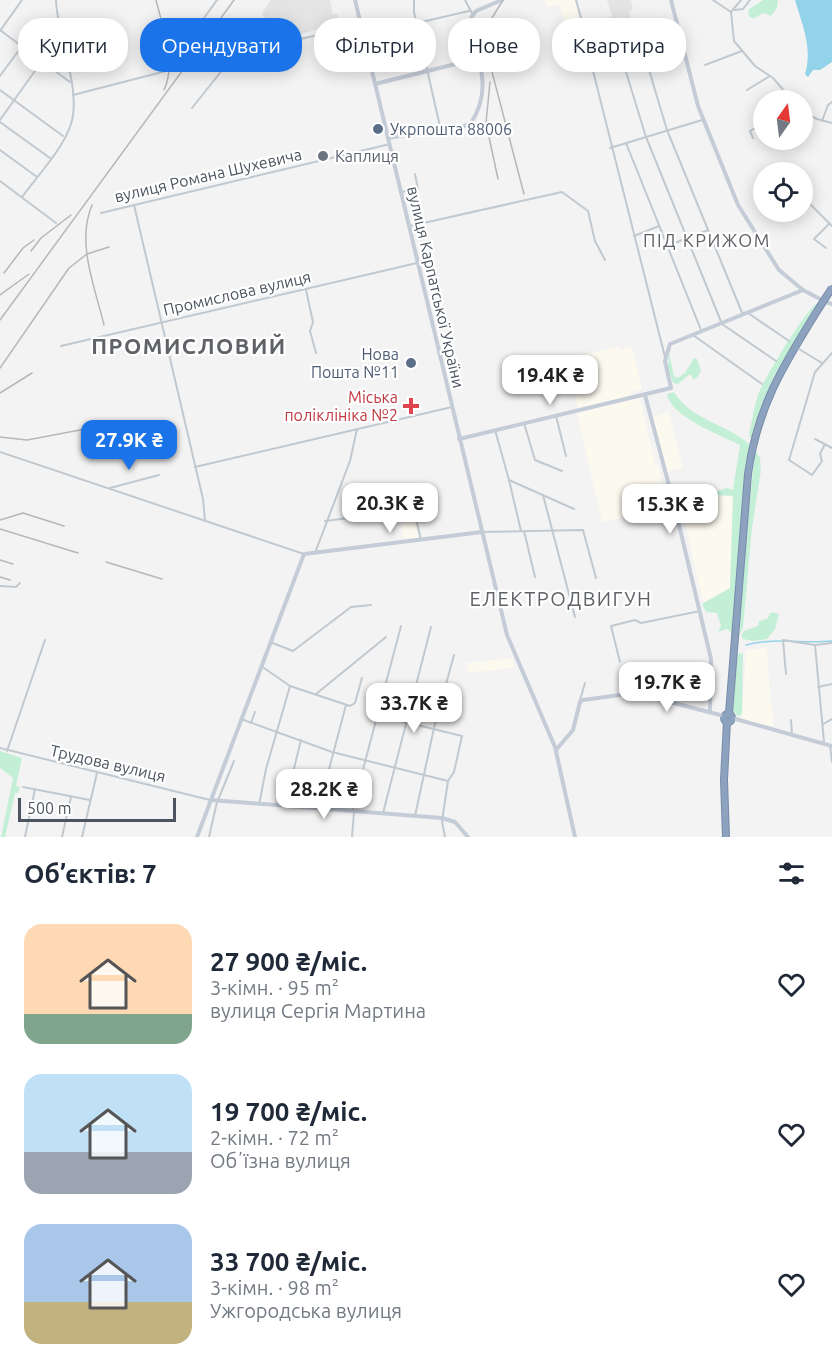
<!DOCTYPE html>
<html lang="uk">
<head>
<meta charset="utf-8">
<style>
	body { margin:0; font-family:Ubuntu,sans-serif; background:#f2f2f3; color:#1f2937; height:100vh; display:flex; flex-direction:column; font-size:22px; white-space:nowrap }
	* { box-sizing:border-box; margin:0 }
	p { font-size:20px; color:#747a83 }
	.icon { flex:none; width:33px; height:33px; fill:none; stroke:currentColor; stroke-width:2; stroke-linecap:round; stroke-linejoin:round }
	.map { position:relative; height:837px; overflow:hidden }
	.sheet { display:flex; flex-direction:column; background:#fff; flex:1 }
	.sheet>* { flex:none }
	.hud { position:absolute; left:18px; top:18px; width:796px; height:54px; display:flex; gap:12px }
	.needle { width:39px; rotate:14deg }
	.controls { position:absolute; left:753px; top:90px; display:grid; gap:12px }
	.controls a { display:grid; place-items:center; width:60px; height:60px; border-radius:50%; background:#fff; box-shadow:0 3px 15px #0003; font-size:30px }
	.scale { position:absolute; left:18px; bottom:15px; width:158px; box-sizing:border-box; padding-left:6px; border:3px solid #4b545f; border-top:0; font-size:16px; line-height:21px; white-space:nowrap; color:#4b545f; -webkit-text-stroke:4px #fff; paint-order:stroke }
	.price { position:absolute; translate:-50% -51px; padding:0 14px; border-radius:12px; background:#fff; color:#222; font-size:20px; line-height:39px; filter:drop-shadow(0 2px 3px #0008) }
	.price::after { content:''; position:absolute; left:50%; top:36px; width:18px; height:14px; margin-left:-9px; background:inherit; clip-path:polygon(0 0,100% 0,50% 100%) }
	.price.on { background:#1a73e8; color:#fff }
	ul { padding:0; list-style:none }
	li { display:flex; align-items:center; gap:18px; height:150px; padding:0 24px }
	li span { display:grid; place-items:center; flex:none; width:168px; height:120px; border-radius:18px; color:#555 }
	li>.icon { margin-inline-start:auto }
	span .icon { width:72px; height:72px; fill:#fffc; stroke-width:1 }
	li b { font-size:26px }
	h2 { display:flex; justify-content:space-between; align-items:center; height:72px; padding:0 24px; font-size:26px }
	.pill { padding:0 21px; border-radius:24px; background:#fff; box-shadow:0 3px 15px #0003; font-size:21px; line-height:54px }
	.pill.on { background:#1a73e8; color:#fff }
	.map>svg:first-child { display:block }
	.commercial { fill:#fcf9ef }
	.education { fill:#e5e4e4 }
	.green { fill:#c4efd7 }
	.water { fill:#93d3ea }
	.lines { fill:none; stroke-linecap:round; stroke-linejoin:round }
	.stream { stroke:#93d3ea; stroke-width:1.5 }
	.highway-casing { stroke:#788daa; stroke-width:8 }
	.street { stroke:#c1c9d0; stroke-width:2 }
	.secondary { stroke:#c4ccd8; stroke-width:4 }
	.highway { stroke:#8da2be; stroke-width:6 }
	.rail { stroke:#b5b7bc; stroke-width:1.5 }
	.highway-bridge-casing { stroke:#788daa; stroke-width:8; stroke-linecap:butt }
	.highway-bridge { stroke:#8da2be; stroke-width:6 }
	.service-dot { fill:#5c6f8a; stroke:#fff; stroke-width:2 }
	.worship-dot { fill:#6b7280; stroke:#fff; stroke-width:2 }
	.health-dot { fill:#e0444e; stroke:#fff; stroke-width:2 }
	.labels { text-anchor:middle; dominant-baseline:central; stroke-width:4.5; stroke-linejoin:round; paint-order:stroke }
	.service-label { font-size:16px; fill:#4e5e75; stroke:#fff; text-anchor:start }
	.worship-label { font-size:16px; fill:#5b616d; stroke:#fff; text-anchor:start }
	.street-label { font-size:16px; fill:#4b545f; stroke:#fff }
	.health-label { font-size:16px; fill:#be3a42; stroke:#fff; text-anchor:end }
	.neighbourhood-label { font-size:18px; letter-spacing:1.5px; fill:#5f6267; stroke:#fff }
	.quarter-label { font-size:20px; letter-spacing:1.5px; fill:#5f6267; stroke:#fff }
	.district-label { font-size:22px; font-weight:bold; letter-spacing:1.5px; fill:#5f6267; stroke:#fff }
</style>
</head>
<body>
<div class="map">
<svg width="832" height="837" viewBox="0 0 832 837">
	<rect width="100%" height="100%" fill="#f4f3f3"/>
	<g class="commercial">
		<path d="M545,0H575L589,60L576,63L560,4L547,7Z"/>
		<path d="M619,347L620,350L632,347L642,389L631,392L632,396L578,408L566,358Z"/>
		<path d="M640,398L655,464H658L666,497L671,496L674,507L602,522L577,413Z"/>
		<path d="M669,412L683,468L667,472L653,417Z"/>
		<path d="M678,493L733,495L730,588L703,602Z"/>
		<path d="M412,512L418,537L403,539L401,514Z"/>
		<path d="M767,647L770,695L774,727L742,719L746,651Z"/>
		<path d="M512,658L514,664L512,668L468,673L467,663Z"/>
	</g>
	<g class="education">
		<path d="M270,0H330L333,15L337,14L340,24L279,39L262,14Z"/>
		<path d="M607,0H631L633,9L629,11L636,36L598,47L591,22L612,16Z"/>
	</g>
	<g class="green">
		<path d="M763,0H778L777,8L771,16L763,13L753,19L749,16L748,10Z"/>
		<path d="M817,303L773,378L751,437H749C750,428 756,399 759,392C766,376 804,312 817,303Z"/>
		<path d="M669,353L674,376L678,378L685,373L694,358L697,359L701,371L696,379H693L690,374L678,384L673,383L668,368Z"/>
		<path d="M674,392C692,421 726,423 750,445L732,633L727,629L718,632L721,626L717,613L706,612L702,604L730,588L733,496L678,493V490L712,493L727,488L733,490L740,445C720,435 671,417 667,394Z"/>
		<path d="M755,449L760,458L761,470L752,528L743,628L739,634L742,581Z"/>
		<path d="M771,612L779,614L775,629L767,639L753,641L743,639L741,635L744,631L758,626L759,621L767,619Z"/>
		<path d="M743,653L742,714L738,716L733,711L736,658L738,654Z"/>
		<path d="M0,751L22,758L16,786L20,787L18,793H15L5,837H1L13,778L0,768Z"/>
	</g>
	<path class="water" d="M795,0H832V62L820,70H813L808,77L805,74C813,49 802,24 795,0Z"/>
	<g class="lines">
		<path class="stream" d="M746,645C778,637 801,644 832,641"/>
		<defs>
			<g id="highway">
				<path d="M729,713L748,474C757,407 784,364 819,308"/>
				<circle cx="728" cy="718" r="4"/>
				<path d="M726,837L724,780L727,721"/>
			</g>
		</defs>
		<use href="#highway" class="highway-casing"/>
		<g class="street">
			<path d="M414,0V12L441,131"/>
			<path d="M465,0L473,15"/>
			<path d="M576,0L590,50L589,55L665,357"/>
			<path d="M713,0L731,12L734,41L755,66L773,78L792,100"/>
			<path d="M735,10L743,9L750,0"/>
			<path d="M731,12L741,0"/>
			<path d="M634,20L667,130L743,315"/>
			<path d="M417,23L469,11"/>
			<path d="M0,30L70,82"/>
			<path d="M0,31L22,0"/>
			<path d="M610,46L611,53L622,59L646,137L722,324L776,361"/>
			<path d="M590,50L639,37"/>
			<path d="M645,56L662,50"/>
			<path d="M705,65L742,51"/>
			<path d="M0,76L39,23"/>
			<path d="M0,90L63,136"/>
			<path d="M747,90L770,76"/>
			<path d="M73,95L166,71L217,0"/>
			<path d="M192,108L231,59L279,44L361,25"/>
			<path d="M802,111L817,119L832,123"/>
			<path d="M0,120L42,61"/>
			<path d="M822,121L828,105L832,102"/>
			<path d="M0,122L50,158"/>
			<path d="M753,138L750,131L764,123"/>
			<path d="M626,143L701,330"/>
			<path d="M610,148L702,120"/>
			<path d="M0,150L37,177"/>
			<path d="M0,181L56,223"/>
			<path d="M401,192L418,189L415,174"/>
			<path d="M22,197C38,175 63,149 71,124C82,89 57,37 56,0"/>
			<path d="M806,200L832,226"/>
			<path d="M134,205L203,499L205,521"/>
			<path d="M101,213L390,144"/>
			<path d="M410,226L562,192L588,211L595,241L605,260"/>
			<path d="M634,236L659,226"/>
			<path d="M667,246L708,230"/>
			<path d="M826,248L814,239L829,224"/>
			<path d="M306,290L313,322L310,331L316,353"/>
			<path d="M748,313L789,341"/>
			<path d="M693,335L762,384"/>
			<path d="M61,346L417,263"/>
			<path d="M799,349L822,363"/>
			<path d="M556,416L566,456"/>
			<path d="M524,423L535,460L562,471"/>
			<path d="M495,430L509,480L574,509"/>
			<path d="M815,439L832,448"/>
			<path d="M825,444L820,454L822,461L812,475L789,460L815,372L832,353"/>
			<path d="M0,452L304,554"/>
			<path d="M195,467L452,407"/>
			<path d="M509,480L521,531"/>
			<path d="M110,488L159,475"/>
			<path d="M543,495L575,617"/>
			<path d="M325,521L414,510L421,540"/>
			<path d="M524,531L535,577"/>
			<path d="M482,532L583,530L596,578"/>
			<path d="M315,553L350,461L357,429"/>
			<path d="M0,586L16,587L20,583"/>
			<path d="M270,642L293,651L351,607L371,605"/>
			<path d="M815,645L824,742"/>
			<path d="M620,662L611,626L635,620L641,623L700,611"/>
			<path d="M261,666L290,686L350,706L355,703L362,678"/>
			<path d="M786,674L783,640L815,645L832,643"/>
			<path d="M818,687L832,684"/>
			<path d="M316,694L386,637"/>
			<path d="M580,700L585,683"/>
			<path d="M376,715L462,736L454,772L448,781L442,821L445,837"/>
			<path d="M241,719L332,752L448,781"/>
			<path d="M791,720L792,734"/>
			<path d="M251,723L255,712"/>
			<path d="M823,724L832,719"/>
			<path d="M830,745L832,762"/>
			<path d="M0,748L210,800"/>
			<path d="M7,751L45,640"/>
			<path d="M23,787L90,800"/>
			<path d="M218,800L234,761"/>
			<path d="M259,805L266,769L290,686"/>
			<path d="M285,805L301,740"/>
			<path d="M319,807L346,705"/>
			<path d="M352,811L401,626"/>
			<path d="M383,813L431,627"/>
			<path d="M415,816L434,728L454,655"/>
			<path d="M25,837L35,789"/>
			<path d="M62,837L71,797"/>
			<path d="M82,837L97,773"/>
			<path d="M209,837L217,802"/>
			<path d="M352,837L354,812"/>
		</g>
		<g class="secondary">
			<path d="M355,0L507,635L555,747L575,837"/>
			<path d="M671,0L698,106L738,205L779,270L803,290L822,300"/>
			<path d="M375,84L480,58"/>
			<path d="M388,138C416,131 445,136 471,123C495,86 475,56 471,18L476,11L502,0"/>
			<path d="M826,302L832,304"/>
			<path d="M645,395L675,508L711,659L710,712"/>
			<path d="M459,439L671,388L665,361L670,344L803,290"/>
			<path d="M732,718L832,746"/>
			<path d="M556,750L573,730L580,702L583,700L635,693L724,716"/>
			<path d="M211,800L442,818L455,822L468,837"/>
			<path d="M197,837L304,554L482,532"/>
		</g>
		<use href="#highway" class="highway"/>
		<g class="rail">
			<path d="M156,0C163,29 177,61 164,90"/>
			<path d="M503,0L487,26L486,49L524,194"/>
			<path d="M490,82L486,123L498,179"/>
			<path d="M92,205C76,243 95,287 104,325"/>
			<path d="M31,251L41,238L71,215"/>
			<path d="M4,273L23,248L34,240"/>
			<path d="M0,295L29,274"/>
			<path d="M0,320L234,0"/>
			<path d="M0,368L69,268L87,254L109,247"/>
			<path d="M0,393L32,373"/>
			<path d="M0,437L27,440L96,427"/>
			<path d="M0,520L23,513L64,526"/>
			<path d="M0,529L78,553"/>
			<path d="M0,560L13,564"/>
			<path d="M106,562L162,579"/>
			<path d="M0,577L10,580"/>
		</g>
		<defs>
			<path id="highway-bridge" d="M819,308L832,288"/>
		</defs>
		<use href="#highway-bridge" class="highway-bridge-casing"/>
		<use href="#highway-bridge" class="highway-bridge"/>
	</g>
	<g class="service-dot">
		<circle cx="378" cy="129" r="6"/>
		<circle cx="411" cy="363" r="6"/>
	</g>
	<circle class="worship-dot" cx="323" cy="156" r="6"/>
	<path class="health-dot" d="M408 397h6v6h6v6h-6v6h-6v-6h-6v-6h6z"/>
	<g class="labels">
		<g class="service-label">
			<text x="390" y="129">Укрпошта 88006</text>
			<text x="399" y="354" text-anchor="end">Нова<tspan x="399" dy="18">Пошта №11</tspan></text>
		</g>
		<g class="worship-label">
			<text x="335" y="156">Каплиця</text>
		</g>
		<g class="street-label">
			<text transform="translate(208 175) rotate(-13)">вулиця Романа Шухевича</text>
			<text transform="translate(436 287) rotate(77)">вулиця Карпатської України</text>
			<text transform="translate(237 293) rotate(-13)">Промислова вулиця</text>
			<text transform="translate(108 763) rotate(13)">Трудова вулиця</text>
		</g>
		<g class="health-label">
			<text x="398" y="397">Міська<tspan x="398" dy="18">поліклініка №2</tspan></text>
		</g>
		<g class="neighbourhood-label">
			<text x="707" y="240">ПІД КРИЖОМ</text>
		</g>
		<g class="quarter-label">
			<text x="561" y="598">ЕЛЕКТРОДВИГУН</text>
		</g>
		<g class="district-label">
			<text x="189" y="345">ПРОМИСЛОВИЙ</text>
		</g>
	</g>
</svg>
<div class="controls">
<a><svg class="needle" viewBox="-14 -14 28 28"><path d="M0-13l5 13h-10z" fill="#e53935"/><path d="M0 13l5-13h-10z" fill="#747a83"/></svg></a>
<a><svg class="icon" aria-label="locate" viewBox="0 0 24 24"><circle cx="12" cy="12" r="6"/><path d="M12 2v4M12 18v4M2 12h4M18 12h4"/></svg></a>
</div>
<div class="scale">500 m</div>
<b class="price" style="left:550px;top:406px">19.4K ₴</b>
<b class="price on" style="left:129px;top:471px">27.9K ₴</b>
<b class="price" style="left:390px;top:534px">20.3K ₴</b>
<b class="price" style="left:670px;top:535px">15.3K ₴</b>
<b class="price" style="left:667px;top:713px">19.7K ₴</b>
<b class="price" style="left:414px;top:734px">33.7K ₴</b>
<b class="price" style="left:324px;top:820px">28.2K ₴</b>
<div class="hud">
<a class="pill">Купити</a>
<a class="pill on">Орендувати</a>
<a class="pill">Фільтри</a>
<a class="pill">Нове</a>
<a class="pill">Квартира</a>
</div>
</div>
<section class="sheet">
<h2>Об’єктів: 7<svg class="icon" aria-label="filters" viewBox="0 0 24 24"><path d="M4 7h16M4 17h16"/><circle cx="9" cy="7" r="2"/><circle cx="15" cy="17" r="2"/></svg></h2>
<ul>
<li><span style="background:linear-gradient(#ffd9b3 75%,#7fa58c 0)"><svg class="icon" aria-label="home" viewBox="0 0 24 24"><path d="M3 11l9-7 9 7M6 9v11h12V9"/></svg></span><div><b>27 900 ₴/міс.</b><p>3-кімн. · 95 m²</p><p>вулиця Сергія Мартина</p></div><svg class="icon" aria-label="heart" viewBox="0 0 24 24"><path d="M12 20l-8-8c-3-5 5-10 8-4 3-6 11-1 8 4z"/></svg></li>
<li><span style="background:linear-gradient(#bfe0f5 65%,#9aa5b1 0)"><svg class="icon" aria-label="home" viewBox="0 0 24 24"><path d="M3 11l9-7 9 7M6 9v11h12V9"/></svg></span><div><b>19 700 ₴/міс.</b><p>2-кімн. · 72 m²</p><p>Обʼїзна вулиця</p></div><svg class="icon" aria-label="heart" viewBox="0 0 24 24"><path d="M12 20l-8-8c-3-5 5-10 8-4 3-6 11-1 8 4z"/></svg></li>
<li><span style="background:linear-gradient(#a9c7e8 65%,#c2b280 0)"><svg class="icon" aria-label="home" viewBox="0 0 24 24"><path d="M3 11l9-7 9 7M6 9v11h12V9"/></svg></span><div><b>33 700 ₴/міс.</b><p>3-кімн. · 98 m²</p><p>Ужгородська вулиця</p></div><svg class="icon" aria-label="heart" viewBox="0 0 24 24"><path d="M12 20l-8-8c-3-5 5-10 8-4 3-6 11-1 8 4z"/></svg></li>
</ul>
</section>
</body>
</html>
